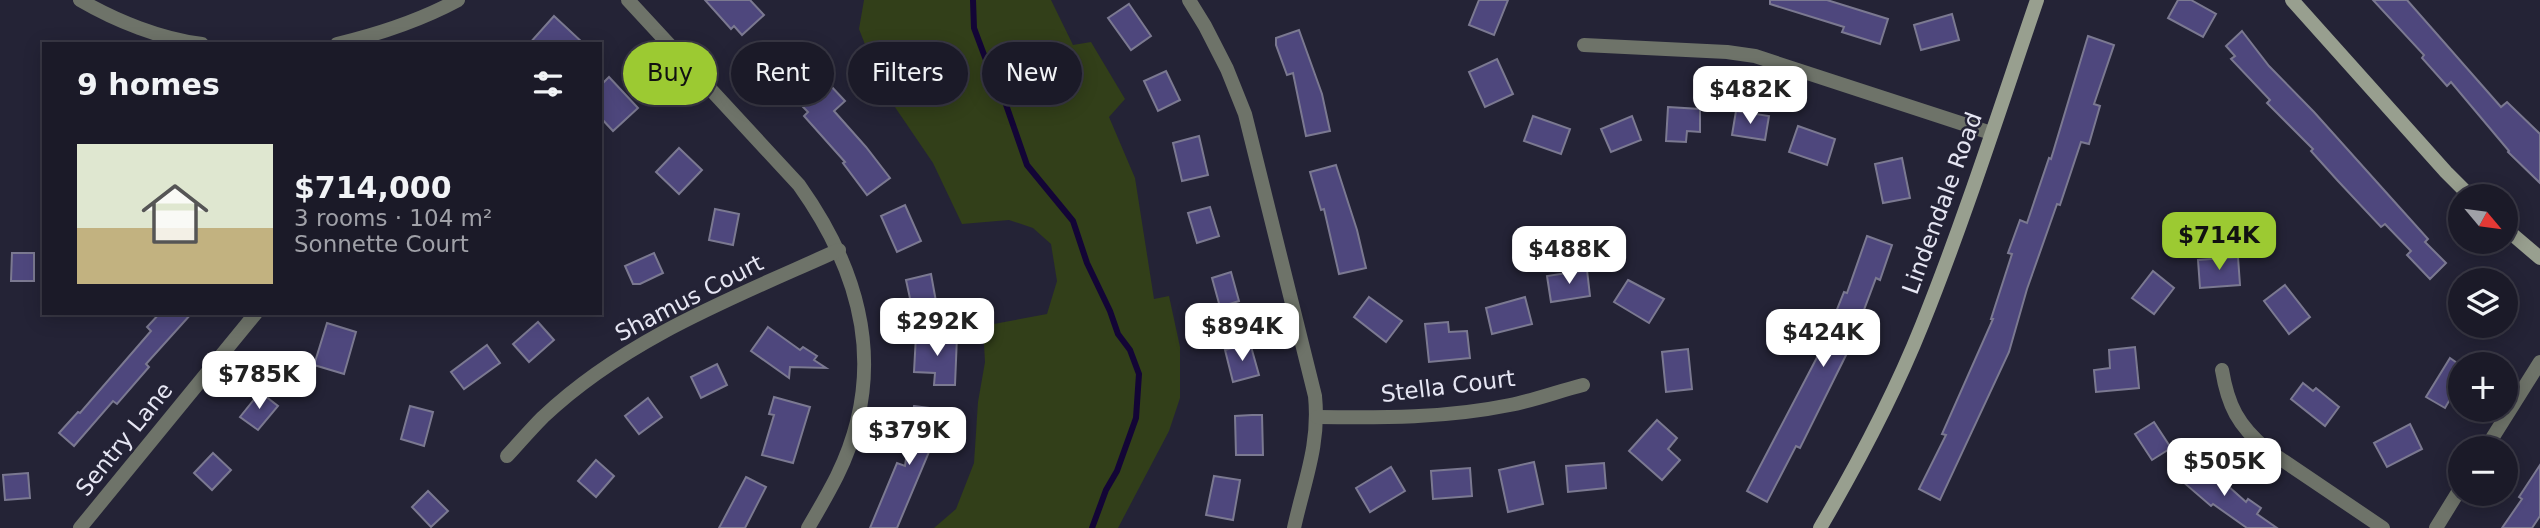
<!DOCTYPE html>
<html lang="en">
<head>
<meta charset="utf-8">
<style>
	body { margin:0; font-family:"DejaVu Sans",sans-serif; background:#282734; color:#f1f3f6; height:100vh; display:flex; flex-direction:column; font-size:26px; white-space:nowrap }
	* { box-sizing:border-box; margin:0 }
	p { font-size:23px; color:#a0a1a8 }
	.icon { flex:none; width:38px; height:38px; fill:none; stroke:currentColor; stroke-width:2; stroke-linecap:round; stroke-linejoin:round }
	.map { position:relative; flex:1; overflow:hidden }
	.drawer { position:absolute; left:42px; top:42px; width:560px; height:273px; display:flex; flex-direction:column; background:#1b1a28; border-radius:0px; box-shadow:0 4px 18px #0003,0 0 0 2px #393845 }
	.drawer>* { flex:none }
	.top-card { position:absolute; left:623px; top:42px; width:665px; height:63px; display:flex; gap:14px }
	.needle { width:46px; rotate:119deg }
	.controls { position:absolute; left:2448px; top:184px; display:grid; gap:14px }
	.controls a { display:grid; place-items:center; width:70px; height:70px; border-radius:50%; background:#1b1a28; box-shadow:0 4px 18px #0003,0 0 0 2px #393845; font-size:35px }
	.price { position:absolute; translate:-50% -60px; padding:0 16px; border-radius:14px; background:#fff; color:#222; font-size:23px; line-height:46px; filter:drop-shadow(0 2px 4px #0008) }
	.price::after { content:''; position:absolute; left:50%; top:42px; width:21px; height:16px; margin-left:-10px; background:inherit; clip-path:polygon(0 0,100% 0,50% 100%) }
	.price.current { background:#9cca32; color:#111 }
	ul { padding:0; list-style:none }
	li { display:flex; align-items:center; gap:21px; height:175px; padding:0 35px }
	li span { display:grid; place-items:center; flex:none; width:196px; height:140px; border-radius:0px; color:#555 }
	li>.icon { margin-inline-start:auto }
	span .icon { width:84px; height:84px; fill:#fffc; stroke-width:1 }
	li b { font-size:30px }
	h2 { display:flex; justify-content:space-between; align-items:center; height:84px; padding:0 35px; font-size:30px }
	.chip { padding:0 24px; border-radius:32px; background:#1b1a28; box-shadow:0 4px 18px #0003,0 0 0 2px #393845; font-size:24px; line-height:63px }
	.chip.current { background:#9cca32; color:#111 }
	.map>svg:first-child { display:block }
	.green { fill:#323f19 }
	.lines { fill:none; stroke-linecap:round; stroke-linejoin:round }
	.stream { stroke:#130536; stroke-width:6 }
	.building { fill:#4e477d; stroke:#7b7991; stroke-width:2 }
	.street { stroke:#6e7369; stroke-width:14 }
	.secondary { stroke:#989f8f; stroke-width:14 }
	.labels { text-anchor:middle; dominant-baseline:central; stroke-width:5; stroke-linejoin:round; paint-order:stroke }
	.street-label { font-size:23px; fill:#e6e6f3; stroke:#242336 }
</style>
</head>
<body>
<div class="map">
<svg width="2540" height="528" viewBox="0 0 2540 528">
	<rect width="100%" height="100%" fill="#242336"/>
	<path class="green" d="M864,0H1051L1073,45L1091,42L1125,99L1109,117L1135,178L1154,299L1169,296L1180,347V398L1169,431L1118,528H934L956,509L974,463L978,402L985,362L983,326L1047,314L1057,281L1051,244L1033,228L1009,220L962,224L933,163L882,88L859,29Z"/>
	<g class="lines">
		<path class="stream" d="M973,0L974,28L992,76L1003,96L1027,165L1073,221L1087,263L1110,311L1118,334L1130,350L1139,374L1136,418L1117,471L1106,490L1092,528"/>
	</g>
	<g class="building">
		<path d="M705,0H750L764,15L742,35L734,26L731,29Z"/>
		<path d="M1479,0H1508L1494,35L1469,25Z"/>
		<path d="M1770,0H1827L1888,19L1880,44L1842,32L1844,27L1770,4Z"/>
		<path d="M2178,0H2191L2216,14L2203,37L2168,18Z"/>
		<path d="M2373,0H2407L2501,107L2507,102L2540,134V183L2508,152L2509,151L2451,82L2447,86L2422,58L2424,55Z"/>
		<path d="M1129,4L1151,36L1131,50L1108,18Z"/>
		<path d="M1952,14L1959,40L1921,50L1914,25Z"/>
		<path d="M554,16L584,44H529Z"/>
		<path d="M1299,30L1322,94L1330,131L1306,136L1293,73L1287,75L1276,45V38Z"/>
		<path d="M2242,31L2269,66L2314,112L2401,209L2428,239L2425,242L2446,263L2430,279L2407,255L2411,251L2385,224L2381,227L2338,181L2311,151L2313,149L2267,103L2270,100L2231,59L2235,56L2226,46Z"/>
		<path d="M2088,36L2114,45L2094,104L2100,106L2089,144L2081,142L2060,205L2057,204L2027,289L2009,352L1940,500L1919,489L1946,435L1942,434L1993,319H1991L2012,254L2008,253L2020,220L2027,223L2049,158L2051,159Z"/>
		<path d="M783,54L822,93L830,85L845,101L834,111L866,147L890,178L867,195L843,163L845,162L804,116L808,112L767,70Z"/>
		<path d="M1497,59L1513,94L1485,107L1469,72Z"/>
		<path d="M1166,71L1180,100L1158,111L1144,81Z"/>
		<path d="M609,77L638,108L613,131L600,117V86Z"/>
		<path d="M1668,107L1700,109V132L1687,131L1686,142L1666,141Z"/>
		<path d="M1736,111L1769,116L1765,140L1732,135Z"/>
		<path d="M1533,116L1570,129L1561,154L1524,141Z"/>
		<path d="M1632,116L1641,140L1611,152L1601,129Z"/>
		<path d="M1798,126L1835,139L1827,165L1789,152Z"/>
		<path d="M1199,136L1208,175L1182,181L1173,143Z"/>
		<path d="M679,148L702,170L679,194L656,172Z"/>
		<path d="M1902,158L1910,198L1883,203L1875,164Z"/>
		<path d="M1336,165L1357,230L1366,268L1339,274L1324,209L1321,210L1310,172Z"/>
		<path d="M905,205L921,241L897,252L881,216Z"/>
		<path d="M1210,207L1219,236L1197,243L1188,213Z"/>
		<path d="M715,209L739,214L733,245L709,240Z"/>
		<path d="M1867,236L1892,245L1880,280L1876,278L1850,347L1800,448L1796,446L1767,502L1747,491L1835,323L1832,322L1844,292L1847,293Z"/>
		<path d="M12,253H34V281H11Z"/>
		<path d="M654,253L663,273L640,284H633L625,266Z"/>
		<path d="M2238,257L2240,285L2200,288L2198,260Z"/>
		<path d="M1587,270L1590,296L1551,302L1547,276Z"/>
		<path d="M2153,271L2174,288L2154,314L2132,298Z"/>
		<path d="M1231,272L1239,301L1220,307L1212,278Z"/>
		<path d="M931,274L937,307L913,312L906,280Z"/>
		<path d="M1628,280L1664,299L1649,323L1614,302Z"/>
		<path d="M2285,285L2310,317L2289,334L2264,301Z"/>
		<path d="M1369,297L1402,321L1386,342L1354,317Z"/>
		<path d="M1525,297L1532,324L1492,334L1486,308Z"/>
		<path d="M160,313H192L146,364L149,367L117,404L113,401L74,446L59,433L78,412L80,413L151,331L147,327Z"/>
		<path d="M538,322L554,340L529,362L513,344Z"/>
		<path d="M1448,322L1449,332L1467,331L1470,358L1429,362L1425,324Z"/>
		<path d="M327,323L356,332L344,374L314,365Z"/>
		<path d="M768,327L800,350L803,347L817,356L814,360L826,368L790,367L789,378L751,351Z"/>
		<path d="M916,335L957,336L955,385H934L935,373L914,372Z"/>
		<path d="M1250,343L1259,375L1233,382L1225,350Z"/>
		<path d="M487,345L500,363L464,389L451,372Z"/>
		<path d="M2135,347L2139,388L2096,392L2094,370L2110,368L2109,350Z"/>
		<path d="M1688,349L1692,389L1666,392L1662,352Z"/>
		<path d="M2450,358L2460,365V382L2445,408L2426,397Z"/>
		<path d="M717,364L727,385L701,398L691,377Z"/>
		<path d="M2303,383L2313,391L2316,388L2339,407L2325,426L2291,399Z"/>
		<path d="M260,392L278,406L258,430L240,417Z"/>
		<path d="M774,397L810,407L793,463L762,455L774,415L769,414Z"/>
		<path d="M648,398L662,417L639,434L625,416Z"/>
		<path d="M410,406L433,412L424,446L401,439Z"/>
		<path d="M914,406L938,409L936,428L945,430L943,449L931,447L897,528H870L897,463L905,466Z"/>
		<path d="M1252,415H1262L1263,455H1236L1235,416Z"/>
		<path d="M1657,420L1677,438L1668,449L1680,460L1662,480L1629,451Z"/>
		<path d="M2154,422L2171,448L2152,460L2135,434Z"/>
		<path d="M2410,424L2422,449L2387,467L2374,443Z"/>
		<path d="M213,453L231,470L212,490L194,473Z"/>
		<path d="M596,460L614,476L596,497L578,481Z"/>
		<path d="M2200,461L2246,502L2248,499L2261,508L2257,514L2277,528H2247L2213,504L2211,506L2182,481Z"/>
		<path d="M1534,462L1543,504L1508,512L1499,470Z"/>
		<path d="M1604,463L1606,488L1568,492L1566,466Z"/>
		<path d="M2540,465V516L2532,528H2502L2522,499L2519,497Z"/>
		<path d="M1391,467L1405,491L1370,512L1356,488Z"/>
		<path d="M1470,468L1472,496L1433,499L1431,471Z"/>
		<path d="M28,473L30,498L5,500L3,475Z"/>
		<path d="M1214,476L1240,480L1233,520L1206,515Z"/>
		<path d="M746,477L766,487L745,528H719Z"/>
		<path d="M428,491L448,511L431,527L412,507Z"/>
	</g>
	<g class="lines">
		<g class="street">
			<path d="M80,0C116,21 161,39 202,44"/>
			<path d="M628,0L799,185C863,275 888,372 837,476C828,494 818,511 808,528"/>
			<path d="M1189,0L1205,26L1227,69L1245,114L1315,396C1320,445 1304,482 1294,528"/>
			<path d="M337,44C379,34 419,21 458,0"/>
			<path d="M1584,45L1727,52L1755,56L1991,133"/>
			<path d="M2222,370C2228,406 2238,425 2266,449L2383,528"/>
			<path d="M1317,417C1382,418 1447,418 1510,405C1535,400 1559,391 1583,385"/>
			<path d="M2486,448L2540,362"/>
			<path d="M507,456C519,443 531,429 543,417C626,338 737,296 839,250"/>
			<path d="M80,528L256,313"/>
			<path d="M2436,528L2460,489"/>
		</g>
		<g class="secondary">
			<path d="M2292,0L2446,172L2470,196"/>
			<path d="M2506,229L2540,258"/>
			<path d="M1820,528C1858,463 1894,395 1922,325C1965,218 2000,108 2037,0"/>
		</g>
	</g>
	<g class="labels">
		<g class="street-label">
			<text transform="translate(1942 203) rotate(-70)">Lindendale Road</text>
			<text transform="translate(689 298) rotate(-27)">Shamus Court</text>
			<text transform="translate(1448 386) rotate(-7)">Stella Court</text>
			<text transform="translate(124 439) rotate(-51)">Sentry Lane</text>
		</g>
	</g>
</svg>
<div class="controls">
<a><svg class="needle" viewBox="-14 -14 28 28"><path d="M0-13l5 13h-10z" fill="#e53935"/><path d="M0 13l5-13h-10z" fill="#a0a1a8"/></svg></a>
<a><svg class="icon" aria-label="layers" viewBox="0 0 24 24"><path d="M12 4l9 5-9 5-9-5zM3 14l9 5 9-5"/></svg></a>
<a>+</a>
<a>−</a>
</div>
<b class="price" style="left:1750px;top:126px">$482K</b>
<b class="price current" style="left:2219px;top:272px">$714K</b>
<b class="price" style="left:1569px;top:286px">$488K</b>
<b class="price" style="left:937px;top:358px">$292K</b>
<b class="price" style="left:1242px;top:363px">$894K</b>
<b class="price" style="left:1823px;top:369px">$424K</b>
<b class="price" style="left:259px;top:411px">$785K</b>
<b class="price" style="left:909px;top:467px">$379K</b>
<b class="price" style="left:2224px;top:498px">$505K</b>
<div class="top-card">
<a class="chip current">Buy</a>
<a class="chip">Rent</a>
<a class="chip">Filters</a>
<a class="chip">New</a>
</div>
<section class="drawer">
<h2>9 homes<svg class="icon" aria-label="filters" viewBox="0 0 24 24"><path d="M4 7h16M4 17h16"/><circle cx="9" cy="7" r="2"/><circle cx="15" cy="17" r="2"/></svg></h2>
<ul>
<li><span style="background:linear-gradient(#dfe7d0 60%,#c2b280 0)"><svg class="icon" aria-label="home" viewBox="0 0 24 24"><path d="M3 11l9-7 9 7M6 9v11h12V9"/></svg></span><div><b>$714,000</b><p>3 rooms · 104 m²</p><p>Sonnette Court</p></div></li>
</ul>
</section>
</div>
</body>
</html>
